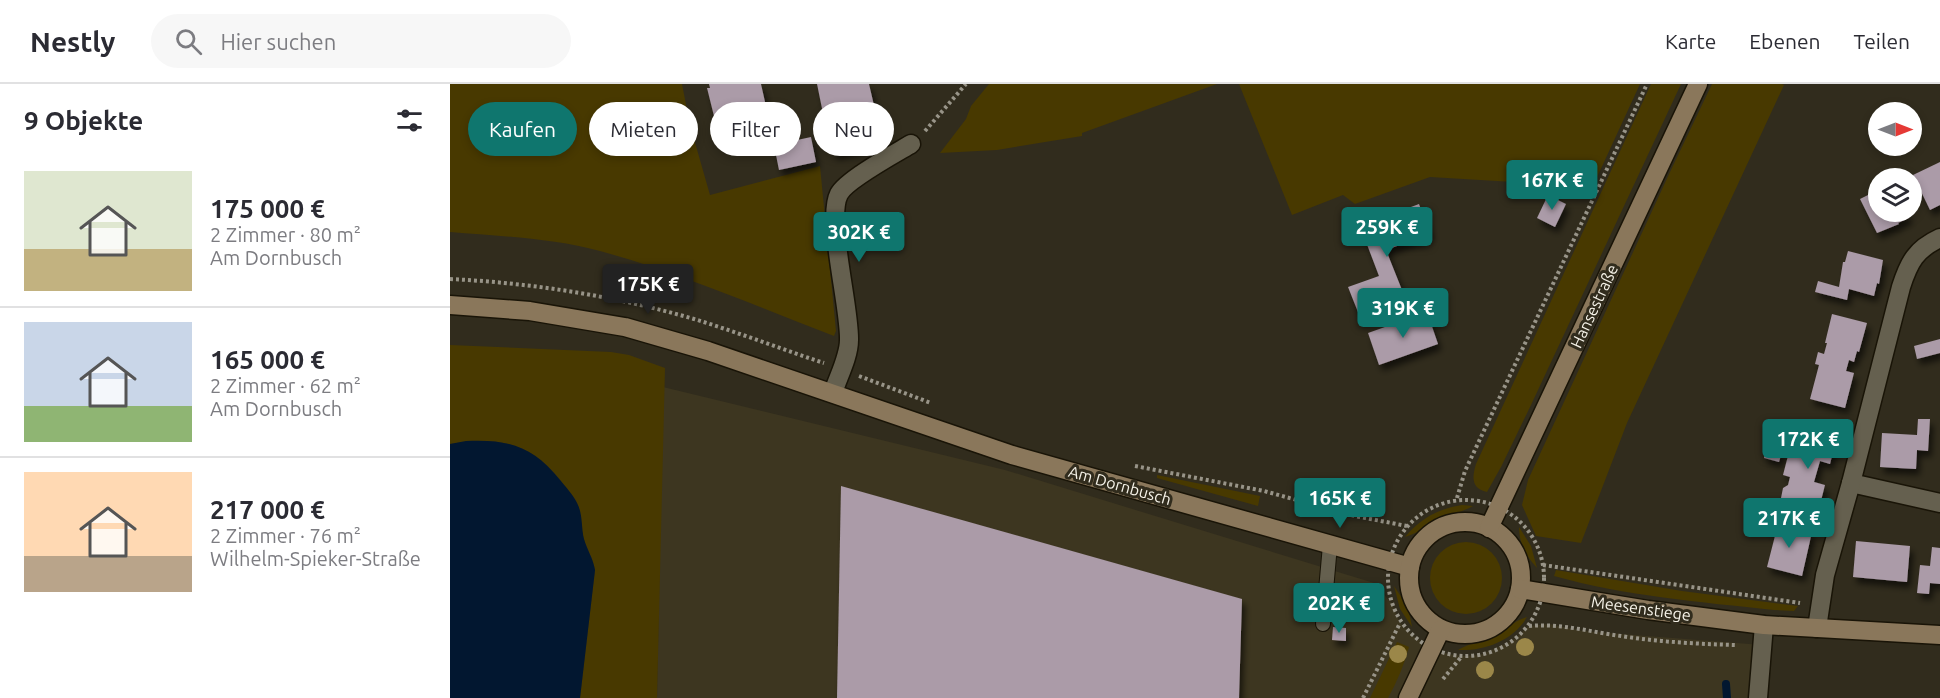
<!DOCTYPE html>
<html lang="de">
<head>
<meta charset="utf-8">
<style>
	body { margin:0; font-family:Ubuntu,sans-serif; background:#f7f7f7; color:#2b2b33; height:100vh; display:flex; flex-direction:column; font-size:22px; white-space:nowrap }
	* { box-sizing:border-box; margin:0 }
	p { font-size:20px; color:#7c7c81 }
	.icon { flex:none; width:33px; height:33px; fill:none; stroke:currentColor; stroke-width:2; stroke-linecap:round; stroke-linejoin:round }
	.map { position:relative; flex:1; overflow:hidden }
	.drawer { display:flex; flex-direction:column; background:#fff; width:450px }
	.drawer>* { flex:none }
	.top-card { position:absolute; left:18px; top:18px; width:570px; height:54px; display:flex; gap:12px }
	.needle { width:39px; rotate:90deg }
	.buttons { position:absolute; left:1418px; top:18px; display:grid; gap:12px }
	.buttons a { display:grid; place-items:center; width:54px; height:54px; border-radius:50%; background:#fff; box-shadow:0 3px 9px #0003; font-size:30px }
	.price { position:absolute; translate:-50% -51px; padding:0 14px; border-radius:6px; background:#0f766e; color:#fff; font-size:20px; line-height:39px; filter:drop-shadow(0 2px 3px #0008) }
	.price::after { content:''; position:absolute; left:50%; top:36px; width:18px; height:14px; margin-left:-9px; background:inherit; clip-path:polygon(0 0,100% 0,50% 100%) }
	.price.current { background:#222; color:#fff }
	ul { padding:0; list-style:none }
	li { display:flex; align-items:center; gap:18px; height:150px; padding:0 24px }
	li+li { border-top:2px solid #e1e1e2 }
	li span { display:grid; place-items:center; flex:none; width:168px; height:120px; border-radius:0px; color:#555 }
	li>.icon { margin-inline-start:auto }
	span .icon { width:72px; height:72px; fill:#fffc; stroke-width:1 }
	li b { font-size:26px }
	h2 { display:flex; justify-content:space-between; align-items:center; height:72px; padding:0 24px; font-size:26px }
	.tag { padding:0 21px; border-radius:27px; background:#fff; box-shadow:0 3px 9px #0003; font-size:21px; line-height:54px }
	.tag.current { background:#0f766e; color:#fff }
	header { display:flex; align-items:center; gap:36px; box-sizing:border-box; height:84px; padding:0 30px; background:#fff; border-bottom:2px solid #e1e1e2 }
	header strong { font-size:28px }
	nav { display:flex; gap:33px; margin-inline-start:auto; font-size:21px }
	.search { width:420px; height:54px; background:#f7f7f7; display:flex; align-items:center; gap:15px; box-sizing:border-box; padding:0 21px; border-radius:33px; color:#7c7c81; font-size:22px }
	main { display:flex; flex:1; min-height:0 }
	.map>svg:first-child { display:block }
	.built { fill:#3d3620 }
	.green { fill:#483900 }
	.water { fill:#021730 }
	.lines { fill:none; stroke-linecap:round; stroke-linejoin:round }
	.stream { stroke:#021730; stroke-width:8 }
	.building { fill:#ab9ba8; filter:url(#shadow) }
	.lane-casing { stroke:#191407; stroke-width:16 }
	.street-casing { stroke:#191407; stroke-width:21 }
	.secondary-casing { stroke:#191407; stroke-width:21 }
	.path { stroke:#989488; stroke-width:4; stroke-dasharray:3 3; stroke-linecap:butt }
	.lane { stroke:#65604f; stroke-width:14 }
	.street { stroke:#65604f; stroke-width:18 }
	.secondary { stroke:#8a775b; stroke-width:18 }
	.tree { fill:#9b8749 }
	.labels { text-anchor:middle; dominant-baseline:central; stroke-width:6; stroke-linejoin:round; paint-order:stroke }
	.street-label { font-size:16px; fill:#f6f3e9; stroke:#312c1d }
</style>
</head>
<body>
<header>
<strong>Nestly</strong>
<div class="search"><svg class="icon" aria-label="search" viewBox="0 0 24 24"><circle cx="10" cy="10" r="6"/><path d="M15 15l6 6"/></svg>Hier suchen</div>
<nav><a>Karte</a><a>Ebenen</a><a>Teilen</a></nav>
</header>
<main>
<section class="drawer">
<h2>9 Objekte<svg class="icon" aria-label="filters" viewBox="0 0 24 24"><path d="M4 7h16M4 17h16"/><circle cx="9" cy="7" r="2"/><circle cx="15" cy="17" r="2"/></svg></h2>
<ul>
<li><span style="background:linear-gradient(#dfe7d0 65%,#c2b280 0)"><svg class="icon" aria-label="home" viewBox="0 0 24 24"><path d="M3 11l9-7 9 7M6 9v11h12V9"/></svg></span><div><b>175 000 €</b><p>2 Zimmer · 80 m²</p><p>Am Dornbusch</p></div></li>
<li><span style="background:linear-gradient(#c9d6e8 70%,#8fb573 0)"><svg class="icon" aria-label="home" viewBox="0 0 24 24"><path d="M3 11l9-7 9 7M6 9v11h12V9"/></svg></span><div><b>165 000 €</b><p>2 Zimmer · 62 m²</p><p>Am Dornbusch</p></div></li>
<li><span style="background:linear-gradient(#ffd9b3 70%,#b9a48a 0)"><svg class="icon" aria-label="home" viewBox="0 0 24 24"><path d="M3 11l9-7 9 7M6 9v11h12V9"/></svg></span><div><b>217 000 €</b><p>2 Zimmer · 76 m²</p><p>Wilhelm-Spieker-Straße</p></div></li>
</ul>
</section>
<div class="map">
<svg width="1490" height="614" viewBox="0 0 1490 614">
	<defs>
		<filter id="shadow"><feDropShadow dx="3.5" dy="6" stdDeviation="3" flood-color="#0009"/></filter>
	</defs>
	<rect width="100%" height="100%" fill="#312c1d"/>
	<path class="built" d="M213,303L555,386L924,499L942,520L950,539L963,552L981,564L998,570L1012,572L1030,571L1062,557L1079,542L1099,540L1133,547L1312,561L1308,614H207Z"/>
	<g class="green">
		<path d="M0,0H232L240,41L260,111L370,82L386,247L384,252C306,222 230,189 150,167C102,154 49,152 0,148Z"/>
		<path d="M539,0H767L632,49V52L547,66L490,69L516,35L521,22Z"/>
		<path d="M789,0H1190L1137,115L1131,102L980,93L905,120L893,111L842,131Z"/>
		<path d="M1201,0H1231L1081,321L1051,383L1037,408C1021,405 1022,393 1026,380Z"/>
		<path d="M1262,0H1332L1334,1L1177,339L1131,459L1086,452L1072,421L1078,396L1220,88Z"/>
		<path d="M0,261L161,268L179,271L215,284L207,614H130L145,486C143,474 138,467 134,456C130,443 132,426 125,415C121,409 115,403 111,397C80,358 48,352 0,360Z"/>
		<path d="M707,391L810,412L808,422L707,394Z"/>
		<path d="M1012,421L1023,422C1012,428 1002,430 991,435C978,441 969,449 955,453C971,434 988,425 1012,421Z"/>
		<path d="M1069,443L1081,462L1087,484C1076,472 1069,459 1069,443Z"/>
		<circle cx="1016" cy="494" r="36"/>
		<path d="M1106,486L1232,507L1348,522L1344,527L1324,526C1250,518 1176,512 1104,492Z"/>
		<path d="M944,502L958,523L962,543L950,525Z"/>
		<path d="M1077,533C1063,557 1034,567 1008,566C1019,559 1032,558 1043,552C1055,546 1064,537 1077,533Z"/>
		<path d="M947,558L959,563C954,581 947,598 938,614H920Z"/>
	</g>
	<path class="water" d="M16,357C58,355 83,362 110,396C116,403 123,411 127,419C133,430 131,443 134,455C137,466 143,474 145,486L130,614H0V360Z"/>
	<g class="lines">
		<path class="stream" d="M1276,600L1277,614"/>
	</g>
	<g class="building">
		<path d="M259,0H311L317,27L266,40L257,4H260Z"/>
		<path d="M367,0H419L426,30L422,31L429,59L384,70L377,42L400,37L399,33L375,39Z"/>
		<path d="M361,53L366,78L329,86L324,61Z"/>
		<path d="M1490,78V121L1480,126L1463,91Z"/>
		<path d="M1428,106V128H1456L1459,134L1448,139L1449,140L1427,149L1410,115Z"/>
		<path d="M1098,111L1116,120L1105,143L1087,134Z"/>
		<path d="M969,120L980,150L936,166L956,216L910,233L898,203L929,192L910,142Z"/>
		<path d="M1398,167L1433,176L1429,200L1427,199L1424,212L1399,205L1397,216L1365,208L1368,197L1389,203L1393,178H1395Z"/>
		<path d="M977,228L988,260L929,281L918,249Z"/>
		<path d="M1382,230L1417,239L1409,268L1407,267L1404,278L1399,276L1396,287L1404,289L1395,324L1360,315L1369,281L1365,280L1368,268L1374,270L1377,259H1375Z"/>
		<path d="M1490,255V269L1467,275L1464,262Z"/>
		<path d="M1468,335H1480L1478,367L1467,366L1466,385L1430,383L1432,349L1467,351Z"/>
		<path d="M1357,336L1389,345L1380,380L1370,377L1364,398L1375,401L1366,436L1331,427L1333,419L1331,414L1333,404L1338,401L1340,393L1333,391L1339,368L1348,370L1351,360L1349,359V347L1354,348Z"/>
		<path d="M1316,364L1332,368L1329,378L1314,374Z"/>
		<path d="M391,402L792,515L789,614H387Z"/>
		<path d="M1320,437L1362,448L1352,492L1317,483L1326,448L1318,446Z"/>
		<path d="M1406,457L1460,462L1457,498L1403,493Z"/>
		<path d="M1482,463L1490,464V500L1480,499L1479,510L1467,509L1470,481L1480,482Z"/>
		<path d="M883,543L896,544V557L882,556Z"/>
	</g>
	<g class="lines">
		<defs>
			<path id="lane" d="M873,540L880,461"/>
			<g id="street">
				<path d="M383,309C388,293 399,273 399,256C400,223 376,135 389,110C396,96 446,69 461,60"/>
				<path d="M1401,399L1490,419"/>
				<path d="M1367,544L1375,491L1401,399L1451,203C1459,178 1466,165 1490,154"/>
				<path d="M1308,614L1314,541"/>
			</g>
			<g id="secondary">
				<path d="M0,221L80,227L175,243L258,267L562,371L960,483"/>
				<circle cx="1015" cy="494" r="56"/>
				<path d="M1039,444L1248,0"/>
				<path d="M1070,505L1198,526L1314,541L1490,551"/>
				<path d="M958,614L991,545"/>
			</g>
		</defs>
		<use href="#lane" class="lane-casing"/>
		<use href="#street" class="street-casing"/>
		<use href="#secondary" class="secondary-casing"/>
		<g class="path">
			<path d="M475,47L516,0"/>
			<path d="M0,195C82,199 165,212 244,235C287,248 331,265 374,279"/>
			<path d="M409,292L481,319"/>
			<path d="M685,382L814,407L905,432L957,442"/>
			<path d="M1007,414L1015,387L1197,0"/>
			<circle cx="1016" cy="494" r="78"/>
			<path d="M1093,481L1350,519"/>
			<path d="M1079,542C1110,539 1141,548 1171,552C1209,558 1248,560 1286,561"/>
			<path d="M993,595L1012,572"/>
			<path d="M913,614L950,539"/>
		</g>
		<use href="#lane" class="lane"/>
		<use href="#street" class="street"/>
		<use href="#secondary" class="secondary"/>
	</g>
	<g class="tree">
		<circle cx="1075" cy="563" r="9"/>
		<circle cx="948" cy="570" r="9"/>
		<circle cx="1035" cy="586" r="9"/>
	</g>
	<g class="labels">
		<g class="street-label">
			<text transform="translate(1144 222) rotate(-65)">Hansestraße</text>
			<text transform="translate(670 401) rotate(16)">Am Dornbusch</text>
			<text transform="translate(1191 524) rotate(8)">Meesenstiege</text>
		</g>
	</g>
</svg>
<div class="buttons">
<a><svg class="needle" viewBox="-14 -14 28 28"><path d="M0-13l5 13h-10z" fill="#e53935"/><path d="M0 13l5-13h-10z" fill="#7c7c81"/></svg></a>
<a><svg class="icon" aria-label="layers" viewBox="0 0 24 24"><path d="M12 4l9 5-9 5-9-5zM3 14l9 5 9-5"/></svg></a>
</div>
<b class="price" style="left:1102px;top:127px">167K €</b>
<b class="price" style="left:937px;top:174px">259K €</b>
<b class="price" style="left:409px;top:179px">302K €</b>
<b class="price current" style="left:198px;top:231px">175K €</b>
<b class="price" style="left:953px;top:255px">319K €</b>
<b class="price" style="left:1358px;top:386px">172K €</b>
<b class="price" style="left:890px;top:445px">165K €</b>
<b class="price" style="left:1339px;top:465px">217K €</b>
<b class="price" style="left:889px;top:550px">202K €</b>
<div class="top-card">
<a class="tag current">Kaufen</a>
<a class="tag">Mieten</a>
<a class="tag">Filter</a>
<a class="tag">Neu</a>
</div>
</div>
</main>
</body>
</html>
